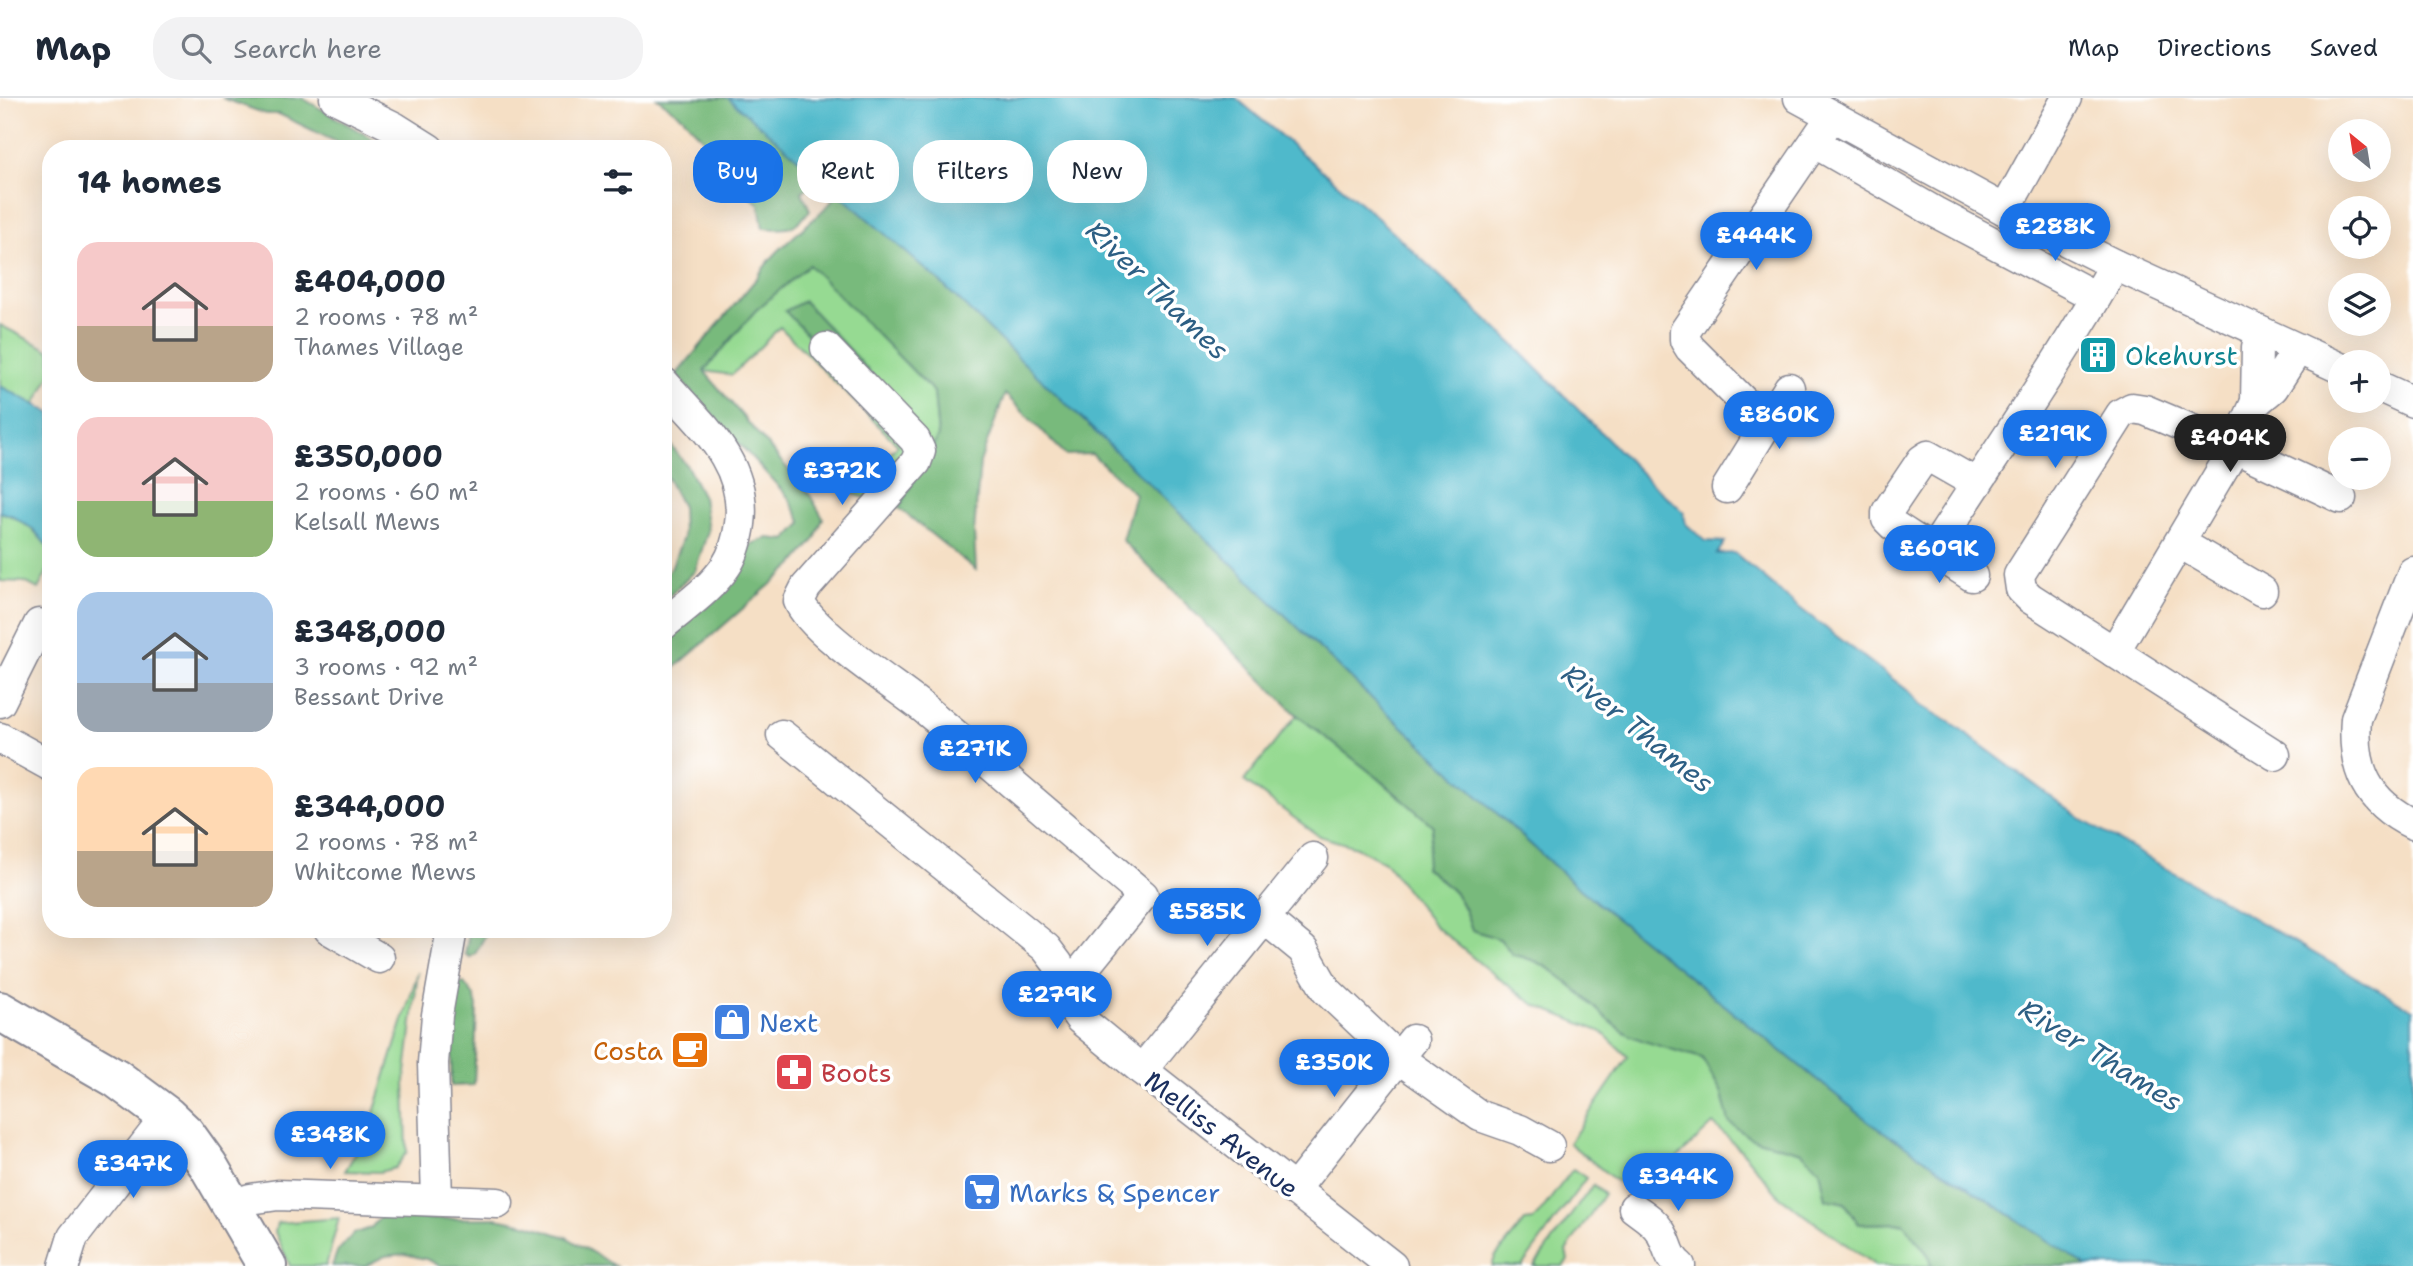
<!DOCTYPE html>
<html lang="en">
<head>
<meta charset="utf-8">
<style>
	body { margin:0; font-family:"Shantell Sans",sans-serif; background:#f2f2f3; color:#1f2937; height:100vh; display:flex; flex-direction:column; font-size:26px; white-space:nowrap }
	* { box-sizing:border-box; margin:0 }
	p { font-size:23px; color:#747a83 }
	.icon { flex:none; width:38px; height:38px; fill:none; stroke:currentColor; stroke-width:2; stroke-linecap:round; stroke-linejoin:round }
	.map { position:relative; flex:1; overflow:hidden }
	.details { position:absolute; left:42px; top:42px; width:630px; height:798px; display:flex; flex-direction:column; background:#fff; border-radius:28px; box-shadow:0 7px 28px #0002 }
	.details>* { flex:none }
	.top-card { position:absolute; left:693px; top:42px; width:665px; height:63px; display:flex; gap:14px }
	.needle { width:46px; rotate:330deg }
	.tools { position:absolute; left:2328px; top:21px; display:grid; gap:14px }
	.tools a { display:grid; place-items:center; width:63px; height:63px; border-radius:50%; background:#fff; box-shadow:0 7px 28px #0002; font-size:35px }
	.price { position:absolute; translate:-50% -60px; padding:0 16px; border-radius:24px; background:#1a73e8; color:#fff; font-size:23px; line-height:46px; filter:drop-shadow(0 2px 4px #0008) }
	.price::after { content:''; position:absolute; left:50%; top:42px; width:21px; height:16px; margin-left:-10px; background:inherit; clip-path:polygon(0 0,100% 0,50% 100%) }
	.price.on { background:#222; color:#fff }
	ul { padding:0; list-style:none }
	li { display:flex; align-items:center; gap:21px; height:175px; padding:0 35px }
	li span { display:grid; place-items:center; flex:none; width:196px; height:140px; border-radius:21px; color:#555 }
	li>.icon { margin-inline-start:auto }
	span .icon { width:84px; height:84px; fill:#fffc; stroke-width:1 }
	li b { font-size:30px }
	h2 { display:flex; justify-content:space-between; align-items:center; height:84px; padding:0 35px; font-size:30px }
	.pill { padding:0 24px; border-radius:28px; background:#fff; box-shadow:0 7px 28px #0002; font-size:24px; line-height:63px }
	.pill.on { background:#1a73e8; color:#fff }
	header { display:flex; align-items:center; gap:42px; box-sizing:border-box; height:98px; padding:0 35px; background:#fff; border-bottom:2px solid #e0e1e3 }
	header strong { font-size:33px }
	nav { display:flex; gap:38px; margin-inline-start:auto; font-size:24px }
	.search { width:490px; height:63px; background:#f2f2f3; display:flex; align-items:center; gap:18px; box-sizing:border-box; padding:0 24px; border-radius:28px; color:#747a83; font-size:26px }
	.map>svg:first-child { display:block }
	.green { fill:#96da92; stroke:#588478; stroke-width:2 }
	.forest { fill:#78ba7c; stroke:#4a746d; stroke-width:2 }
	.water { fill:#4fb9cb; stroke:#357494; stroke-width:2 }
	.lines { fill:none; stroke-linecap:round; stroke-linejoin:round }
	.minor-casing { stroke:#888792; stroke-width:33 }
	.highway-casing { stroke:#888792; stroke-width:42 }
	.minor { stroke:#fff; stroke-width:30 }
	.highway { stroke:#fff; stroke-width:38 }
	.labels { text-anchor:middle; dominant-baseline:central; stroke-width:7; stroke-linejoin:round; paint-order:stroke }
	.culture-label { font-size:26px; fill:#0d838f; stroke:#fff; text-anchor:start }
	.shop-label { font-size:26px; fill:#366cbe; stroke:#fff; text-anchor:start }
	.food-label { font-size:26px; fill:#c56008; stroke:#fff; text-anchor:end }
	.health-label { font-size:26px; fill:#be3a42; stroke:#fff; text-anchor:start }
	.street-label { font-size:26px; fill:#1b2f5e; stroke:#fff }
	.water-label { font-size:28px; font-style:italic; fill:#2d5f84; stroke:#fff }
</style>
</head>
<body>
<header>
<strong>Map</strong>
<div class="search"><svg class="icon" aria-label="search" viewBox="0 0 24 24"><circle cx="10" cy="10" r="6"/><path d="M15 15l6 6"/></svg>Search here</div>
<nav><a>Map</a><a>Directions</a><a>Saved</a></nav>
</header>
<div class="map">
<svg width="2413" height="1168" viewBox="0 0 2413 1168">
	<rect width="100%" height="100%" fill="#fff"/>
	<filter id="ink" filterUnits="userSpaceOnUse"><feTurbulence type="fractalNoise" baseFrequency=".0143" numOctaves="2"/><feDisplacementMap in="SourceGraphic" scale="14" xChannelSelector="R" yChannelSelector="G"/><feConvolveMatrix kernelMatrix="1 2 1 2 8 2 1 2 1" color-interpolation-filters="sRGB"/></filter>
	<filter id="wash" filterUnits="userSpaceOnUse"><feTurbulence type="fractalNoise" baseFrequency=".00686" numOctaves="4" result="noise"/><feDisplacementMap in="SourceGraphic" scale="28" xChannelSelector="R" yChannelSelector="G"/><feGaussianBlur stdDeviation="1.57" result="paint"/><feColorMatrix in="noise" values="0 0 0 0 0 0 0 0 0 0 0 0 0 0 0 0 0 1.4 0 .05"/><feComposite in="paint" operator="in"/></filter>
	<g filter="url(#wash)">
		<rect width="100%" height="100%" fill="#f5dfc5"/>
		<g class="green">
			<path d="M809,166L934,294L938,338L899,410L850,395L898,347L780,229L732,277L704,273L755,213Z"/>
			<path d="M0,227L51,253V276L35,307L0,288Z"/>
			<path d="M0,414C19,419 56,444 50,466C48,474 42,483 38,491L25,484L0,483Z"/>
			<path d="M1297,617L1378,680L1434,728L1425,770C1454,792 1461,797 1472,832L1500,841L1513,857C1563,864 1588,912 1628,936C1643,945 1683,954 1702,960L1721,993L1729,1024L1750,1040L1802,1054L1821,1072L1826,1101L1845,1105L1859,1126L1903,1125L1929,1158L1931,1168H1876L1780,1099L1741,1052L1713,1026L1636,1099L1569,1045L1628,959L1602,934L1535,907L1489,873L1434,827L1386,765L1356,749L1319,738L1244,683Z"/>
			<path d="M418,874L405,983L407,1054L395,1070L379,1074L345,1073L368,1034Z"/>
			<path d="M1573,1071L1586,1080L1522,1168H1492L1495,1159L1525,1123L1533,1122L1538,1117Z"/>
			<path d="M1593,1087L1604,1096L1566,1153L1568,1162L1563,1168H1534Z"/>
			<path d="M339,1120L326,1168H290L275,1134L277,1125Z"/>
		</g>
		<g class="forest">
			<path d="M222,0H302L390,51H351L279,16H266Z"/>
			<path d="M657,0H728L751,18L937,181L1368,597L1574,786L1872,1026L2087,1168H1931L1929,1158L1903,1125L1859,1126L1845,1105L1826,1101L1820,1072L1802,1054L1750,1040L1729,1024L1721,993L1702,960C1683,954 1643,945 1628,936C1588,912 1563,864 1513,857L1500,841L1472,832C1461,796 1454,792 1425,770L1433,728L1378,680L1297,617L1122,442L1135,396L1092,356L1066,357L1005,296L980,364L974,434L976,472L899,410L938,338L934,294L809,167L755,213L704,273L810,397L823,420L815,441L793,467L663,580V542L728,483L751,446L768,440L786,442L802,425L789,400L676,277L757,180C775,149 810,128 834,101L808,89L802,94L810,112C794,132 788,132 763,130L759,106L727,79L704,42L683,19Z"/>
			<path d="M804,203L911,319L900,333L785,213Z"/>
			<path d="M663,337L687,368L703,399L708,433L695,473L663,504V478L671,470L683,439L682,409L663,372Z"/>
			<path d="M470,831H489L475,856L470,859L465,856Z"/>
			<path d="M464,885L474,898L477,908L474,987L451,988L452,944L459,886Z"/>
			<path d="M385,1113L424,1121L497,1120L526,1126L566,1139L615,1168H440L429,1162L405,1156L385,1158L365,1168H332L337,1154L353,1136L371,1130Z"/>
		</g>
		<g class="water">
			<path d="M728,0H1236L1370,113L1514,247L1650,384L1683,413L1686,426L1705,443L1725,444L1717,456L1735,455L1797,508L1911,595L1921,607L1951,625L2084,723L2413,912V1168H2087L1872,1026L1574,786L1368,597L937,181Z"/>
			<path d="M0,288L51,315V453L34,432L11,417L0,414Z"/>
		</g>
	</g>
	<g filter="url(#ink)">
		<g class="lines">
			<defs>
				<g id="minor">
					<path d="M335,0L394,29L429,51"/>
					<path d="M1799,0L2005,112L2115,167L2340,270"/>
					<path d="M1815,45L1935,114L2096,199"/>
					<path d="M2005,112L2067,0"/>
					<path d="M2261,234L2257,249L2256,304L2273,290L2298,251"/>
					<path d="M826,250L915,342L920,353L916,364L806,489L799,503C811,534 898,589 927,613C1000,674 1071,736 1143,797L1066,892"/>
					<path d="M663,284C700,326 748,365 740,426C738,440 734,456 726,468C711,491 684,509 663,527"/>
					<path d="M2378,288L2413,304"/>
					<path d="M1767,324L1754,314L1690,250L1685,242V233L1832,18"/>
					<path d="M1977,386L1928,358L1922,362L1887,414V421L1893,427L1933,453C1994,358 2059,265 2115,167"/>
					<path d="M1727,390L1789,290"/>
					<path d="M2180,445L2262,493"/>
					<path d="M1933,453L1972,478"/>
					<path d="M2413,474L2356,621C2352,671 2367,704 2413,726"/>
					<path d="M2114,554L2235,350L2256,304"/>
					<path d="M0,604L39,526"/>
					<path d="M782,637L1046,850L1058,866L1069,906L1080,921L1142,972L1392,1168"/>
					<path d="M0,640L51,668"/>
					<path d="M2275,657L2030,500L2021,491L2019,477L2121,316L2132,310L2145,312L2235,350L2341,400"/>
					<path d="M1264,820L1303,852L1326,892L1398,960L1480,1018L1520,1032L1549,1048"/>
					<path d="M329,831L379,860"/>
					<path d="M1142,972L1313,760"/>
					<path d="M1294,1092L1413,942"/>
					<path d="M437,1102L433,965L437,917L452,831"/>
					<path d="M230,1107L250,1101L278,1097L498,1105"/>
					<path d="M1634,1110C1643,1117 1654,1123 1660,1133C1669,1146 1666,1156 1680,1168"/>
					<path d="M64,1168L73,1139L167,1018"/>
				</g>
				<path id="highway" d="M0,913L116,980L167,1018L185,1035L208,1067L267,1168"/>
			</defs>
			<use href="#minor" class="minor-casing"/>
			<use href="#highway" class="highway-casing"/>
			<use href="#minor" class="minor"/>
			<use href="#highway" class="highway"/>
		</g>
	</g>
	<defs>
		<symbol id="building-square" viewBox="-11 -11 22 22"><rect x="-9" y="-9" width="18" height="18" rx="4" fill="#0f9aa8" stroke="#fff"/><path d="M-4-6H4V6H1V3H-1V6H-4ZM-2.5-4.3h1.7v1.8h-1.7ZM.8-4.3h1.7v1.8H.8ZM-2.5-1h1.7V.8h-1.7ZM.8-1h1.7V.8H.8Z" fill="#fff"/></symbol>
		<symbol id="shop-square" viewBox="-11 -11 22 22"><rect x="-9" y="-9" width="18" height="18" rx="4" fill="#3f7fe0" stroke="#fff"/><path d="M-5-2.5h2.3a2.7 3.5 0 0 1 5.4 0H5L5.5 6h-11ZM-1.5-2.5h3a1.5 2.3 0 0 0-3 0Z" fill="#fff"/></symbol>
		<symbol id="cafe-square" viewBox="-11 -11 22 22"><rect x="-9" y="-9" width="18" height="18" rx="4" fill="#e8710a" stroke="#fff"/><path d="M-5.5-4.5H6V0H3Q3 3.5 0 3.5H-2.5Q-5.5 3.5-5.5 0ZM3-3.2v2h1.7v-2ZM-6 4.5H4V6H-6Z" fill="#fff"/></symbol>
		<symbol id="pharmacy-square" viewBox="-11 -11 22 22"><rect x="-9" y="-9" width="18" height="18" rx="4" fill="#e0444e" stroke="#fff"/><path d="M-2-6h4v4h4v4h-4v4h-4v-4h-4v-4h4Z" fill="#fff"/></symbol>
		<symbol id="supermarket-square" viewBox="-11 -11 22 22"><rect x="-9" y="-9" width="18" height="18" rx="4" fill="#3f7fe0" stroke="#fff"/><path d="M-6-5.5h2.5l.6 2H6L4.5 2H-2.5L-4.4-4H-6ZM-1.5 3.2a1.3 1.3 0 1 0 .1 0ZM3 3.2a1.3 1.3 0 1 0 .1 0Z" fill="#fff"/></symbol>
	</defs>
	<g fill-rule="evenodd">
		<use href="#building-square" x="2076" y="235" width="44" height="44"/>
		<use href="#shop-square" x="710" y="902" width="44" height="44"/>
		<use href="#cafe-square" x="668" y="930" width="44" height="44"/>
		<use href="#pharmacy-square" x="772" y="952" width="44" height="44"/>
		<use href="#supermarket-square" x="960" y="1072" width="44" height="44"/>
	</g>
	<g class="labels">
		<g class="culture-label">
			<text x="2125" y="257">Okehurst</text>
		</g>
		<g class="shop-label">
			<text x="759" y="924">Next</text>
			<text x="1009" y="1094">Marks &amp; Spencer</text>
		</g>
		<g class="food-label">
			<text x="663" y="952">Costa</text>
		</g>
		<g class="health-label">
			<text x="821" y="974">Boots</text>
		</g>
		<g class="street-label">
			<text transform="translate(1222 1036) rotate(38)">Melliss Avenue</text>
		</g>
		<g class="water-label">
			<text transform="translate(1158 192) rotate(44)">River Thames</text>
			<text transform="translate(1638 630) rotate(39)">River Thames</text>
			<text transform="translate(2101 957) rotate(32)">River Thames</text>
		</g>
	</g>
</svg>
<div class="tools">
<a><svg class="needle" viewBox="-14 -14 28 28"><path d="M0-13l5 13h-10z" fill="#e53935"/><path d="M0 13l5-13h-10z" fill="#747a83"/></svg></a>
<a><svg class="icon" aria-label="locate" viewBox="0 0 24 24"><circle cx="12" cy="12" r="6"/><path d="M12 2v4M12 18v4M2 12h4M18 12h4"/></svg></a>
<a><svg class="icon" aria-label="layers" viewBox="0 0 24 24"><path d="M12 4l9 5-9 5-9-5zM3 14l9 5 9-5"/></svg></a>
<a>+</a>
<a>−</a>
</div>
<b class="price" style="left:2055px;top:165px">£288K</b>
<b class="price" style="left:1756px;top:174px">£444K</b>
<b class="price" style="left:1779px;top:353px">£860K</b>
<b class="price" style="left:2055px;top:372px">£219K</b>
<b class="price on" style="left:2230px;top:376px">£404K</b>
<b class="price" style="left:842px;top:409px">£372K</b>
<b class="price" style="left:1939px;top:487px">£609K</b>
<b class="price" style="left:975px;top:687px">£271K</b>
<b class="price" style="left:1207px;top:850px">£585K</b>
<b class="price" style="left:1057px;top:933px">£279K</b>
<b class="price" style="left:1334px;top:1001px">£350K</b>
<b class="price" style="left:330px;top:1073px">£348K</b>
<b class="price" style="left:133px;top:1102px">£347K</b>
<b class="price" style="left:1678px;top:1115px">£344K</b>
<div class="top-card">
<a class="pill on">Buy</a>
<a class="pill">Rent</a>
<a class="pill">Filters</a>
<a class="pill">New</a>
</div>
<section class="details">
<h2>14 homes<svg class="icon" aria-label="filters" viewBox="0 0 24 24"><path d="M4 7h16M4 17h16"/><circle cx="9" cy="7" r="2"/><circle cx="15" cy="17" r="2"/></svg></h2>
<ul>
<li><span style="background:linear-gradient(#f6c9c9 60%,#b9a48a 0)"><svg class="icon" aria-label="home" viewBox="0 0 24 24"><path d="M3 11l9-7 9 7M6 9v11h12V9"/></svg></span><div><b>£404,000</b><p>2 rooms · 78 m²</p><p>Thames Village</p></div></li>
<li><span style="background:linear-gradient(#f6c9c9 60%,#8fb573 0)"><svg class="icon" aria-label="home" viewBox="0 0 24 24"><path d="M3 11l9-7 9 7M6 9v11h12V9"/></svg></span><div><b>£350,000</b><p>2 rooms · 60 m²</p><p>Kelsall Mews</p></div></li>
<li><span style="background:linear-gradient(#a9c7e8 65%,#9aa5b1 0)"><svg class="icon" aria-label="home" viewBox="0 0 24 24"><path d="M3 11l9-7 9 7M6 9v11h12V9"/></svg></span><div><b>£348,000</b><p>3 rooms · 92 m²</p><p>Bessant Drive</p></div></li>
<li><span style="background:linear-gradient(#ffd9b3 60%,#b9a48a 0)"><svg class="icon" aria-label="home" viewBox="0 0 24 24"><path d="M3 11l9-7 9 7M6 9v11h12V9"/></svg></span><div><b>£344,000</b><p>2 rooms · 78 m²</p><p>Whitcome Mews</p></div></li>
</ul>
</section>
</div>
</body>
</html>
